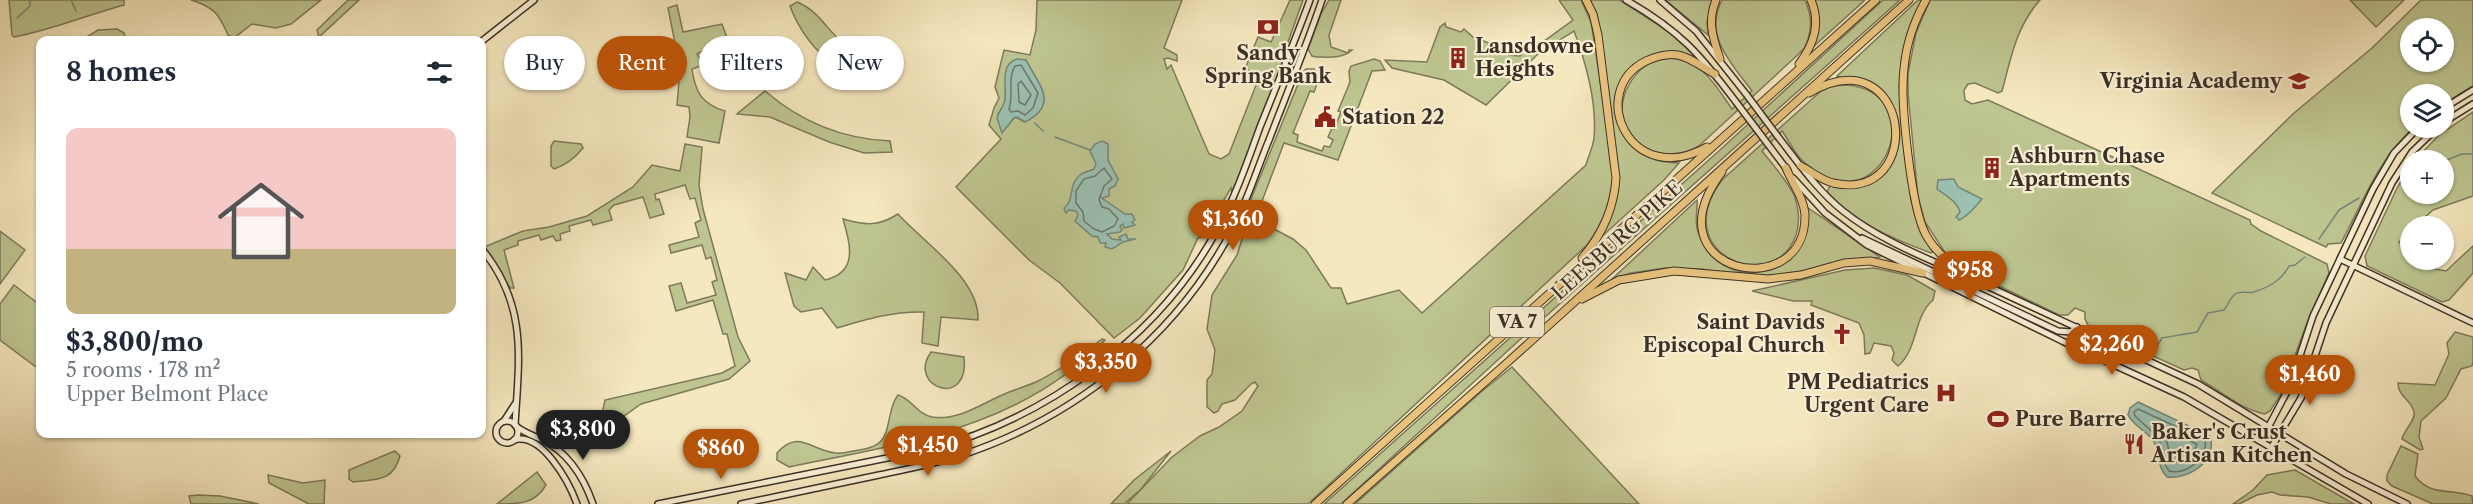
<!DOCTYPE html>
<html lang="en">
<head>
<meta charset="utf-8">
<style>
	body { margin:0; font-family:"Libre Caslon Text",serif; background:#f6f6f7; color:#1f2937; height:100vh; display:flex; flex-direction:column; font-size:22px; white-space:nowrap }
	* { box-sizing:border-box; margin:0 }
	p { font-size:20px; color:#747a83 }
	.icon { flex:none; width:33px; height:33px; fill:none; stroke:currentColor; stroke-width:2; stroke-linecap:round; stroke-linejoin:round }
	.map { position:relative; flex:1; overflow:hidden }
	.panel { position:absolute; left:36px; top:36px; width:450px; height:402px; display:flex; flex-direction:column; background:#fff; border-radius:12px; box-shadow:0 2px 4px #0004 }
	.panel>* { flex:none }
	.guide { position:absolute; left:504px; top:36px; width:570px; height:54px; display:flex; gap:12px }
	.controls { position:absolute; left:2400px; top:18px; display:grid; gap:12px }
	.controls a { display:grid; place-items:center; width:54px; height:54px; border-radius:50%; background:#fff; box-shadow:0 2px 4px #0004; font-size:30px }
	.price { position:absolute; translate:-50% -51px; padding:0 14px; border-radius:21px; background:#b45309; color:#fff; font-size:20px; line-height:39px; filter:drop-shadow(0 2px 3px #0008) }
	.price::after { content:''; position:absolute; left:50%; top:36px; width:18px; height:14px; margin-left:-9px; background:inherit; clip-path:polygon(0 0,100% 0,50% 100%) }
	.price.active { background:#222; color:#fff }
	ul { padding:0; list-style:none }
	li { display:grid; align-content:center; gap:12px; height:318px; padding:0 30px }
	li+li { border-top:2px solid #e0e1e3 }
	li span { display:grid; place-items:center; height:186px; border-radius:12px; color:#555 }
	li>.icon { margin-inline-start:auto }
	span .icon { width:108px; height:108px; fill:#fffc; stroke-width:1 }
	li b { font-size:26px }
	h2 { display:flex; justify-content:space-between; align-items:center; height:72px; padding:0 30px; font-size:26px }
	.tag { padding:0 21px; border-radius:27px; background:#fff; box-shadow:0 2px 4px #0004; font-size:21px; line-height:54px }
	.tag.active { background:#b45309; color:#fff }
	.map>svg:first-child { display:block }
	.green { fill:#bec590; stroke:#7d7a5b; stroke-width:1.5; fill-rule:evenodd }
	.water { fill:#9cc0b2; stroke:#76867a; stroke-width:1.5 }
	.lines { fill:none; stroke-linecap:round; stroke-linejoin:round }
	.shore { stroke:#6c786c; stroke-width:1.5 }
	.stream { stroke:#76867a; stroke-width:1.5 }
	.secondary-casing { stroke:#3c3026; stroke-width:8 }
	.highway-casing { stroke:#3c3026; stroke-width:9 }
	.secondary { stroke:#f8efd5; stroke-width:5 }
	.highway { stroke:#eac47f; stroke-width:7 }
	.secondary-bridge-casing { stroke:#3c3026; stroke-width:8; stroke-linecap:butt }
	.secondary-bridge { stroke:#f8efd5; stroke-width:5 }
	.labels { text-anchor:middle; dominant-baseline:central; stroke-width:4.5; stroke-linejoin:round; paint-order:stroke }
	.shield { fill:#f8efd5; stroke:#74695a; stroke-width:1.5 }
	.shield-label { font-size:18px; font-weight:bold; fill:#3c3026 }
	.poi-label { font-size:20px; font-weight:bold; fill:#3c3026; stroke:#f8efd5; text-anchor:start }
	.street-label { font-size:20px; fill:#3c3026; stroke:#f8efd5 }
</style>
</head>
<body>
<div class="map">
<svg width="2473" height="504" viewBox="0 0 2473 504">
	<rect width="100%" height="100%" fill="#f5e7be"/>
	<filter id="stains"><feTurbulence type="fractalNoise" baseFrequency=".00333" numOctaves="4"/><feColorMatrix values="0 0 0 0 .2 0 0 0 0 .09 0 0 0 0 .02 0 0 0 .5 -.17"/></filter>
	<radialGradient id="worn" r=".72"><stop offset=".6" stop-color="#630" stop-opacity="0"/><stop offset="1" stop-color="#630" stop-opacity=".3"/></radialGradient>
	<g class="green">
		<path d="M9,0H124V5C87,15 52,30 14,37L12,35Z"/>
		<path d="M191,0H321L291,24L276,28L252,24L234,38L228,35C219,14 214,7 191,0Z"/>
		<path d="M348,0H359L319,37L317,30Z"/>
		<path d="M1037,0H1182L1164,48L1177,55V61L1168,58L1164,59L1167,69L1171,65L1209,154L1221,159L1229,154L1260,75L1245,69L1258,37L1271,42L1290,0H1303L1287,45L1282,67L1232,194L1231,188L1219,208L1206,237L1198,238L1183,270L1140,318L1114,338L1060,283L1029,260L956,187L1001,139L989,125L994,108L999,98L995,87L1004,50L1030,55L1036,30ZM1026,60C1037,82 1061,105 1024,122L1016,117L1014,118L1003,131L998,114C1000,110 1005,105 1005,100C1007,87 1003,78 1009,64Z"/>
		<path d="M1329,0H1341L1329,35L1331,47L1348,53L1349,50H1352C1343,59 1327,57 1316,57L1312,56L1308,49L1321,14Z"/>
		<path d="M1559,0H1581L1591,22L1614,172C1611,200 1604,222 1587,245L1308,504H1127L1172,457L1200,436L1219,427L1242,411L1258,386L1255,382L1251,384L1235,400L1222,404L1218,411L1214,413L1207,407V380L1212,374L1215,350L1207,329L1212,295L1237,255L1249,217L1255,216V219L1293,239L1306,250L1331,288H1341L1347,304L1399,290L1422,313L1586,165C1588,157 1593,147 1594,138C1597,104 1586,63 1574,31L1540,52L1486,105L1444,80L1392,68L1385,60L1427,62L1440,27L1445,23L1446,27L1461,32L1464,29L1473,37L1510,51L1509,55L1520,56L1525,49L1529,52L1573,20Z"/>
		<path d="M1588,0H1619L1623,2L1677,37L1694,54L1692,56C1609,27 1581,162 1679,163L1664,180L1598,240L1607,225L1618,166L1600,39Z"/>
		<path d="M1665,0H1713L1707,22L1708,35Z"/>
		<path d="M1722,0H1805C1813,18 1812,32 1804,49L1699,146C1683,155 1667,158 1650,150C1587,121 1643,27 1700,69C1713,79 1722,95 1732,109L1752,91C1732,64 1703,36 1722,0Z"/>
		<path d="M1813,0H1865L1813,47Z"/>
		<path d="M1883,0H1900L1527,333L1341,504H1324L1720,150Z"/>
		<path d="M1918,0H1922L1904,46L1899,86L1911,200L1918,225L1933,252L1931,253C1893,239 1855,223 1827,192L1830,186C1842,188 1854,189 1866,184C1905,169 1911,116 1879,90C1866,79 1851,82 1837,76Z"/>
		<path d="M1930,0H2040C2016,27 2011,58 2002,91L1998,93L1975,83L1968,84L1964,90L1965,100L1972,104L1988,100L2250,220L2251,224L2261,231L2327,264L2329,273L2307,323L2280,396L2270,411L2265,414C2243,410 2220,391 2201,380L2198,370L2192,368L2184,370L2089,327L2085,319V312L2075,308L2068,315H2059L1968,271L1944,251L1925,222L1918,197L1908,93V73L1916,33Z"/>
		<path d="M2350,0H2404L2376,27Z"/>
		<path d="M2421,0H2473V86L2444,104V94H2410V128H2413C2378,160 2363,202 2341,243L2328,244L2326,247L2212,193L2294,113L2372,48ZM2444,28V62H2410V28Z"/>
		<path d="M797,2C820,11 828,33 847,46C861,56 879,63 894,69L891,80C874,75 853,73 836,65C815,53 798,28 790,6Z"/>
		<path d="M677,5L683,32L722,24L727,38L697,54L704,65L692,69C695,91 701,104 725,111L719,143L687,137L690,117L689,107L677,105L680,68L668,8Z"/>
		<path d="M117,29L124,33L126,40H86L85,38L98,30Z"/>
		<path d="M1374,59L1380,61L1385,70L1372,71L1338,160L1284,143L1259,209L1254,206L1251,199L1303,72L1306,69H1314C1320,76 1317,85 1314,92L1310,91L1293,133L1298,135L1297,142L1322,151L1324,146L1330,147L1333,140L1328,137L1332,128L1334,129L1341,112L1338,111L1350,82L1349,71L1351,66Z"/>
		<path d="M1847,85C1938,94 1876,238 1800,158C1793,150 1788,139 1782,131L1762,151C1773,165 1786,179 1794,195C1799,208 1800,222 1796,235C1774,298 1665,253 1723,179L1821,91L1830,86Z"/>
		<path d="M765,91C801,122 842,139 890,141L892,152L864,153L829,142L770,117L737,114Z"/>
		<path d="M2473,112V196L2433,210L2415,226H2410V231L2399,242L2410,256V260H2414L2419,266L2446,271L2473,246V273L2449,300L2442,302L2367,266L2365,256L2397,188L2410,166V194H2444V160H2415L2439,135Z"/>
		<path d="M554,141L581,144L583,148C575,158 566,165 554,169L551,166V146Z"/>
		<path d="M685,144L702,147L699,185L703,209L738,337L750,361L729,379L641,404L606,429L600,442L596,441L605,400L722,373L735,366L727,334H723L713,300L676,311L669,286L681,283L687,303L716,295L712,282L717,280L711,257L706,259L702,245L671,253L669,245L699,237L695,223L701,220L695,198L690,199L685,185L655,194L656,200L659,199L664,214L650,218L643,197L614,205L609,210L612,220L593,225L591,220L569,226L570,231L560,234L561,240L556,241L553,236L541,240L539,235L518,241V245L504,250L514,288H510L484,247L523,231L549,227L587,216L633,187L652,165L680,171Z"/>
		<path d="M1697,200C1698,210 1694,221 1698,232C1720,298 1813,279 1808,208L1880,257L1781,275L1742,276L1702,269L1665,268L1631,273L1612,279Z"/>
		<path d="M898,214C923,242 980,279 978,320L941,317L938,346L922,343L924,312C894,311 867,319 837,328L822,308L801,312L794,306L785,273L806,280L813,267L825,280C859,272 850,244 843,219C864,225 878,227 898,214Z"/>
		<path d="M0,231L25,250L0,284Z"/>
		<path d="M1874,268L1907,275L1935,291L1933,300C1913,317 1918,350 1898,366L1892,360L1894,353L1891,346L1874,343L1870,353L1865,354L1864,335L1859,323L1811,305L1812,301H1793L1752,291L1845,270Z"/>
		<path d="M14,285L40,305V370L0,340V304Z"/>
		<path d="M2455,332L2473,337V362L2472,366L2461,369L2446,398L2421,421L2419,437L2423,449L2420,450L2402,439C2404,430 2416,420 2414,412C2412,400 2398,397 2398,383L2435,385L2449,354L2447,343Z"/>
		<path d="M1102,339L1105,340C1019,429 904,443 789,467L777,460V453C799,428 811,451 836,453C843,454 852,451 859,450C866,449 875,447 880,442C891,432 887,409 898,395C912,399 917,414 932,417C957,421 980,405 1002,395C1013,390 1025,387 1036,382C1060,370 1081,355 1102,339Z"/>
		<path d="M931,352L964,357C970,410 906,387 931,352Z"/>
		<path d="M1512,367L1639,504H1355L1481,392Z"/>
		<path d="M2401,446L2418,454L2415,476C2431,497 2450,488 2472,496L2473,504H2433L2392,486L2387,481V475Z"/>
		<path d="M395,451L400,456C393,482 377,479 353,482L349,479V470Z"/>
		<path d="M1171,451L1141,489L1124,504H1111L1134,480Z"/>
		<path d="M2295,470L2354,504H2331L2308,497L2280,495L2272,492L2257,495L2239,504H2233L2253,490L2267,475Z"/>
		<path d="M537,472L546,485C535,504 520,504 497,504Z"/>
		<path d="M268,475L303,483L325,480L324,504H309L269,483Z"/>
		<path d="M198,495L220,496L259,504H191L189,496Z"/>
	</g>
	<g class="water">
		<path d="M1017,59L1026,60C1037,83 1061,104 1025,122L1017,117L1014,118L1002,133L997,118C999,111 1004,106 1005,100C1007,86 999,65 1017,59Z"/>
		<path d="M1102,141L1108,144V160L1118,179L1115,186L1109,189V196L1102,198L1125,214H1132L1135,220L1132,222L1135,225L1124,228L1123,224L1120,226L1122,230L1120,232L1107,234L1112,239L1121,240L1119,237L1126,234L1128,239H1136L1123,242L1112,249L1105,247L1106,243H1100L1098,237L1092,236L1075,221L1078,215L1076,211L1069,210L1066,213L1064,208C1075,200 1068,184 1080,175C1084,172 1090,171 1094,169L1096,164L1090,151L1095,144Z"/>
		<path d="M1954,179L1958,187L1982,199C1977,205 1967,217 1959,220L1956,217L1960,212C1957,201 1945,195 1937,189L1938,180Z"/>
		<path d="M2138,402L2210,436C2218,461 2188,480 2167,477C2156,466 2161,454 2154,442C2148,431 2134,427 2128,415L2130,408Z"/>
	</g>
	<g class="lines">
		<g class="shore">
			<path d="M1021,65L1038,93L1033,108L1025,115L1018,111L1011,112L1009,109C1014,95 1007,79 1015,66Z"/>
			<path d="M1021,81L1031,95L1025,105L1019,102L1018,84Z"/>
			<path d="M1104,168L1112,179L1104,186L1099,200L1102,207L1109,209L1118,219L1114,226L1102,232L1094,229L1084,221L1083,212L1076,203V191L1084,179L1095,176Z"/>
			<path d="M2138,409L2205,440C2208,459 2186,475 2169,471L2165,464L2159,438L2135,416L2134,412Z"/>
			<path d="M2167,431L2197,444L2194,452L2186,461L2172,463L2165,434Z"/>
		</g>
		<g class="stream">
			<path d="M71,0L76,11"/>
			<path d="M17,18L30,6V0"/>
			<path d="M90,37L91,40"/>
			<path d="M1035,123L1043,131"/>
			<path d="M1055,137L1090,150"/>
			<path d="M2444,161L2462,154H2473"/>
			<path d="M2404,185L2410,183"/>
			<path d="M2319,239L2339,210L2359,198"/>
			<path d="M2155,349L2162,338L2197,332L2208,313L2224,310C2228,305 2230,298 2235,294C2241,290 2247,294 2254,292C2269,287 2281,281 2289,266L2295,265L2305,257"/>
		</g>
		<defs>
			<g id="secondary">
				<path d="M1626,0C1680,31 1699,53 1736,102"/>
				<path d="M1660,0L1696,31L1746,94"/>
				<path d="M482,41L534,0"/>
				<path d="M2444,108L2473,90"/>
				<path d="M2444,122L2473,104"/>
				<path d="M1779,138C1799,164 1818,191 1843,211C1878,239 1921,256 1962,274"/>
				<path d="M1770,147L1788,171"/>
				<path d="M1793,178L1825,213L1867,245L2062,341L2184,397L2368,504"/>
				<path d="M1862,238L2058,331L2071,332L2077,327"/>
				<path d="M482,249C528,306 519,358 515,425"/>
				<path d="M2340,259L2473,323"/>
				<path d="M1970,278L2198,384L2346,474L2407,504"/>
				<path d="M504,421L515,404"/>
				<circle cx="507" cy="432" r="11"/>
				<path d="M517,427C525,433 534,436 543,440C568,453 584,478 593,504"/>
				<path d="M514,440C542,432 569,482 577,504"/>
				<path d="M2261,441L2290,386L2313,316L2373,189L2394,153L2418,128"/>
				<path d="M2271,448L2301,398L2326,323L2392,183L2412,152L2437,128"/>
				<path d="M658,504L927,450C1044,420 1157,339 1216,232C1235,198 1247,163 1260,127C1277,85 1294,43 1310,0"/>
				<path d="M741,504C787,494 833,485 879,475C907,469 935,464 962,455C1077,417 1177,336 1233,228C1248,199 1257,169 1269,140C1287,93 1306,47 1322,0"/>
			</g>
			<g id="highway">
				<path d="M1716,0C1707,22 1713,38 1720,59"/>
				<path d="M1926,0C1914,21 1906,45 1904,69C1900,101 1911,208 1926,235C1937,255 1955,266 1972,279"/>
				<path d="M1799,64C1814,44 1821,24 1811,0"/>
				<path d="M1707,147C1630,190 1586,91 1646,61C1657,56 1667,53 1678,55C1692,58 1703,68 1715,74"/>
				<path d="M1801,166C1812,172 1821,180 1833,183C1928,204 1911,34 1809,93"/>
				<path d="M1722,172C1646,273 1806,306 1805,215C1804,198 1792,183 1786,168"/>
				<path d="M1582,258C1602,235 1614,209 1616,178L1598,35L1593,14L1586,0"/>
				<path d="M1582,299L1619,280L1674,271L1768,279L1801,275L1844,263L1870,261L1923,273"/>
				<path d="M1315,504L1876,0"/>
				<path d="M1347,504L1509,361L1909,0"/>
			</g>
		</defs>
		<use href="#secondary" class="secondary-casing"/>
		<use href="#highway" class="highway-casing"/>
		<use href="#secondary" class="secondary"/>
		<use href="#highway" class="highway"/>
		<defs>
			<g id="secondary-bridge">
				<path d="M1746,94L1779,138"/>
				<path d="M1736,102L1770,147"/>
			</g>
		</defs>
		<use href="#secondary-bridge" class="secondary-bridge-casing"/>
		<use href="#secondary-bridge" class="secondary-bridge"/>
	</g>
	<defs>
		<symbol id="bank-bare" viewBox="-9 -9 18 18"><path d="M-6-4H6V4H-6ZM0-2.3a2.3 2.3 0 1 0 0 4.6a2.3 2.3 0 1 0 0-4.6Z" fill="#8f2418" stroke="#f8efd5" stroke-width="2.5" paint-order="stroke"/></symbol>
		<symbol id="building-bare" viewBox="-9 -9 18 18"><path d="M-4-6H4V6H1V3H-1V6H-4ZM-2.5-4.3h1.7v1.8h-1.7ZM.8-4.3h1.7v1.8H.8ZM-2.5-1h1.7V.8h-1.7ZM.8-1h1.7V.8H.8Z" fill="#8f2418" stroke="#f8efd5" stroke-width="2.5" paint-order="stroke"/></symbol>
		<symbol id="school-bare" viewBox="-9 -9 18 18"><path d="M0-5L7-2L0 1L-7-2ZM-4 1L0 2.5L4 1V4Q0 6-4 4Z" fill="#8f2418" stroke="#f8efd5" stroke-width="2.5" paint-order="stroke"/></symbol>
		<symbol id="civic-bare" viewBox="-9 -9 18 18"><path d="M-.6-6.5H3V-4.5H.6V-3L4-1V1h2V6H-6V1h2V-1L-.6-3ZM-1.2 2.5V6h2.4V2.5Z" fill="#8f2418" stroke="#f8efd5" stroke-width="2.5" paint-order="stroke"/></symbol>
		<symbol id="church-bare" viewBox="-9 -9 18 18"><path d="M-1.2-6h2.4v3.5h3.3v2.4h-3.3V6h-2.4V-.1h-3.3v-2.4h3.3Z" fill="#8f2418" stroke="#f8efd5" stroke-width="2.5" paint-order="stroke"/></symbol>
		<symbol id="hospital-bare" viewBox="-9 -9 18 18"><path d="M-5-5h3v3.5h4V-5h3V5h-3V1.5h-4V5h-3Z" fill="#8f2418" stroke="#f8efd5" stroke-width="2.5" paint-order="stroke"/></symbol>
		<symbol id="stadium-bare" viewBox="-9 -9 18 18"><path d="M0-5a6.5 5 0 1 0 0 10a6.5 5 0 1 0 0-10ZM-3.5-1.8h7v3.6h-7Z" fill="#8f2418" stroke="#f8efd5" stroke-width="2.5" paint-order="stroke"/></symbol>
		<symbol id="restaurant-bare" viewBox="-9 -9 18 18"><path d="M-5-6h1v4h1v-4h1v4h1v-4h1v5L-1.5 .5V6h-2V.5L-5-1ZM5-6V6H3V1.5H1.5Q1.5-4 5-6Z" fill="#8f2418" stroke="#f8efd5" stroke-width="2.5" paint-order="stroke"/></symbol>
	</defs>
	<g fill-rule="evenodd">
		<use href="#bank-bare" x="1253" y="12" width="30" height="30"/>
		<use href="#building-bare" x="1443" y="43" width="30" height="30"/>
		<use href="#school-bare" x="2284" y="66" width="30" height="30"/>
		<use href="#civic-bare" x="1310" y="102" width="30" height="30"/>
		<use href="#building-bare" x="1977" y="153" width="30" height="30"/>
		<use href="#church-bare" x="1827" y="319" width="30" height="30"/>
		<use href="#hospital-bare" x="1931" y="378" width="30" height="30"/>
		<use href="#stadium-bare" x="1983" y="404" width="30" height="30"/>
		<use href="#restaurant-bare" x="2119" y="429" width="30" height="30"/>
	</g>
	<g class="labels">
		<rect class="shield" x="1490" y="307" width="54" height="30" rx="4.5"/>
		<g class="shield-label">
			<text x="1517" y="322">VA 7</text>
		</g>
		<g class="poi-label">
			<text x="1475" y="46">Lansdowne<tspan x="1475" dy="23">Heights</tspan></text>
			<text x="1268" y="53" text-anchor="middle">Sandy<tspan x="1268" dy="23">Spring Bank</tspan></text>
			<text x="2282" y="81" text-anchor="end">Virginia Academy</text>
			<text x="1342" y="117">Station 22</text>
			<text x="2009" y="156">Ashburn Chase<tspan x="2009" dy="23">Apartments</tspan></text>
			<text x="1825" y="322" text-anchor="end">Saint Davids<tspan x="1825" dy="23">Episcopal Church</tspan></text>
			<text x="1929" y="382" text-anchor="end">PM Pediatrics<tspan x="1929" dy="23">Urgent Care</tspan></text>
			<text x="2015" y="419">Pure Barre</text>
			<text x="2151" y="432">Baker's Crust<tspan x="2151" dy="23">Artisan Kitchen</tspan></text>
		</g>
		<g class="street-label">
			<text transform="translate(1617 240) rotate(-42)">LEESBURG PIKE</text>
		</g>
	</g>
	<rect width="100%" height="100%" filter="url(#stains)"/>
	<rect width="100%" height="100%" fill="url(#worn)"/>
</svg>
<div class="controls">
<a><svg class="icon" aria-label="locate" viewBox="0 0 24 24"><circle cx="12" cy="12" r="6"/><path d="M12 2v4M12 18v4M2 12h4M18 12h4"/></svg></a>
<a><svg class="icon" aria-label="layers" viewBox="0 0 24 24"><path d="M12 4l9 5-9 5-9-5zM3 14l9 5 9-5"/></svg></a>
<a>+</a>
<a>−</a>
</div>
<b class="price" style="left:1233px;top:251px">$1,360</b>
<b class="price" style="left:1970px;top:302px">$958</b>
<b class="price" style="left:2112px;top:376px">$2,260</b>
<b class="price" style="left:1106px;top:394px">$3,350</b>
<b class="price" style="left:2310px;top:406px">$1,460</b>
<b class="price active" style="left:583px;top:461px">$3,800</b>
<b class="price" style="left:928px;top:477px">$1,450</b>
<b class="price" style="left:721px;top:480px">$860</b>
<div class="guide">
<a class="tag">Buy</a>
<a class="tag active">Rent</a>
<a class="tag">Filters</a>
<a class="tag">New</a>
</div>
<section class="panel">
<h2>8 homes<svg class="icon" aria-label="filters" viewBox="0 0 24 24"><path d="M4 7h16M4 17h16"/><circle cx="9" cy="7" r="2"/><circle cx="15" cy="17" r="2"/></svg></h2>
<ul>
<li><span style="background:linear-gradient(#f6c9c9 65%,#c2b280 0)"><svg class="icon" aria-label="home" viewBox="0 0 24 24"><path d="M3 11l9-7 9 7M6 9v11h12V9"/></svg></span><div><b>$3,800/mo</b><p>5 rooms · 178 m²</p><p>Upper Belmont Place</p></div></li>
</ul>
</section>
</div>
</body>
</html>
